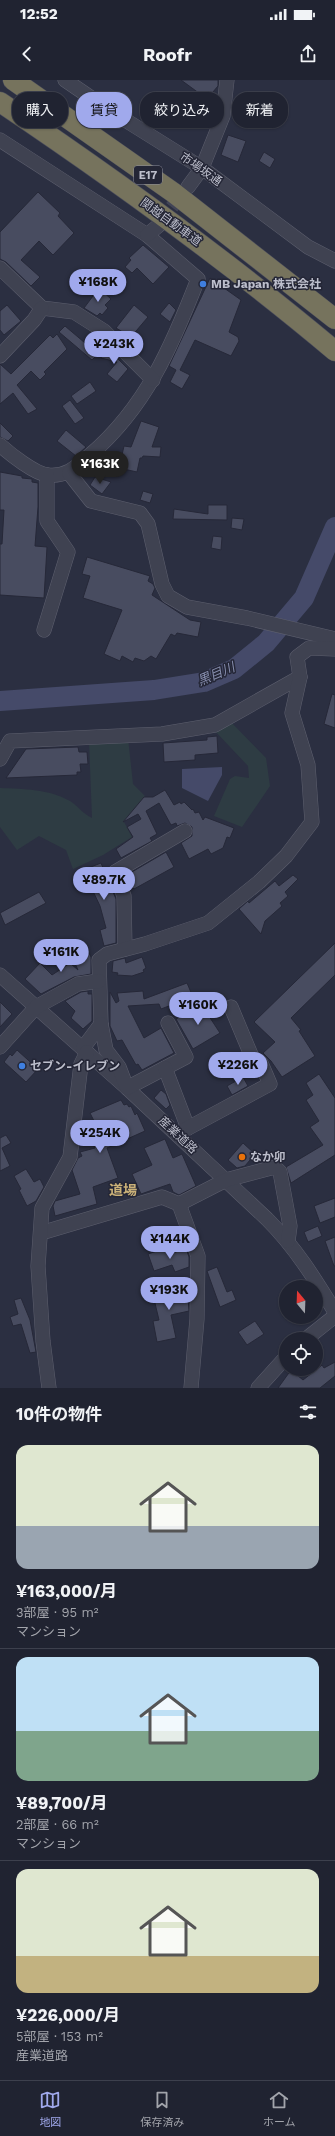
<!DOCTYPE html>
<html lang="ja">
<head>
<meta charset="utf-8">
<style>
	body { margin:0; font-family:"Work Sans","Noto Sans JP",sans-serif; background:#2d2f3d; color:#f1f3f6; height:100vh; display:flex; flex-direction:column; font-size:15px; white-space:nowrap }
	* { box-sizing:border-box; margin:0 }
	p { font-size:13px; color:#a2a4ab }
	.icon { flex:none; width:22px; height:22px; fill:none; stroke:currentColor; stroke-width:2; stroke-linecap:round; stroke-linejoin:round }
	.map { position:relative; height:1308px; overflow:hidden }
	.details { display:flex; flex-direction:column; background:#202331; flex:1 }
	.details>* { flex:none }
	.banner { position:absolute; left:12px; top:12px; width:311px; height:36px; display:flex; gap:8px }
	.needle { width:26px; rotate:341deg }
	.tools { position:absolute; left:279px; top:1200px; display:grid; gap:8px }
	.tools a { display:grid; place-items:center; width:44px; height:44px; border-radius:50%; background:#202331; box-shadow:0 1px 3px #0004,0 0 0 1px #3d404d; font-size:20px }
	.price { position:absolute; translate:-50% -34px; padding:0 9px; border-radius:14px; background:#a0a9ec; color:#111; font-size:13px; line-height:26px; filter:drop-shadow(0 1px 2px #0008) }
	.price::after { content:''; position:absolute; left:50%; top:24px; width:12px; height:9px; margin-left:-6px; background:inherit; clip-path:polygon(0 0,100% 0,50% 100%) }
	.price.current { background:#222; color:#fff }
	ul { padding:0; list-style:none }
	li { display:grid; align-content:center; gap:8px; height:212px; padding:0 16px }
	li+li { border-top:1px solid #3d404d }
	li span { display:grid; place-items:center; height:124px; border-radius:12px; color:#555 }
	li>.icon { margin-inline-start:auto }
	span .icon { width:72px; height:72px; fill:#fffc; stroke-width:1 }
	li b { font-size:17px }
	h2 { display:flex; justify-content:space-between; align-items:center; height:48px; padding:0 16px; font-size:17px }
	.tag { padding:0 14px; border-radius:16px; background:#202331; box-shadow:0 1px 3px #0004,0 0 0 1px #3d404d; font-size:14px; line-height:36px }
	.tag.current { background:#a0a9ec; color:#111 }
	.status { display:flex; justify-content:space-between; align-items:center; height:28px; padding:0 20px; background:#202331; direction:ltr }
	.status svg { height:11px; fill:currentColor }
	header { display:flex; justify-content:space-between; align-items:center; height:52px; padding:0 16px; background:#202331; font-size:18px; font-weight:700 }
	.tabs { display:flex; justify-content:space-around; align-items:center; height:56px; border-top:1px solid #3d404d; background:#202331; font-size:11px; color:#a2a4ab }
	.tabs a { display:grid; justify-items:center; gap:2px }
	.tabs .current { color:#a0a9ec }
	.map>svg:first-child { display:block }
	.green { fill:#2e3c43 }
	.water { fill:#454a69 }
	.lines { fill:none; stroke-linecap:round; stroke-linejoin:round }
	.river { stroke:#454a69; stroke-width:20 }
	.building { fill:#484c60; stroke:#262838 }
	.minor-tunnel { stroke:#414456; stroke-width:14; stroke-dasharray:14 7; stroke-linecap:butt }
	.minor-casing { stroke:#5d5f6e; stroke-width:15 }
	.highway-casing { stroke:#4a4c5b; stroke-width:21 }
	.minor { stroke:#3f4251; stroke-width:14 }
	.highway { stroke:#76735d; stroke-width:20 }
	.shop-dot { fill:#3f7fe0; stroke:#242636; stroke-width:1.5 }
	.food-dot { fill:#e8710a; stroke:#242636; stroke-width:1.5 }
	.labels { text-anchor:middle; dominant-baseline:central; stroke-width:3; stroke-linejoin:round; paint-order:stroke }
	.shield { fill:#242636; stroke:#8e909e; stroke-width:1 }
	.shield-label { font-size:11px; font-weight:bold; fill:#bcbecb }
	.street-label { font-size:12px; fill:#bcbecb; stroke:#242636 }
	.poi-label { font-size:12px; font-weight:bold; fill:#bcbecb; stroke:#242636; text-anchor:start }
	.water-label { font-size:13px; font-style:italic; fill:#878eae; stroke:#242636 }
	.quarter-label { font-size:14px; font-weight:bold; fill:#cab178; stroke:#242636 }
</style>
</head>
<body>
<div class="status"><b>12:52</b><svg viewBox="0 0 49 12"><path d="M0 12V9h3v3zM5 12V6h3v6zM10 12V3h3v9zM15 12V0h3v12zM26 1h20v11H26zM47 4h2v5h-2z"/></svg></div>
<header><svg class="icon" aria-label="back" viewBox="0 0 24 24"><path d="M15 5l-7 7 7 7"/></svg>Roofr<svg class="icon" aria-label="share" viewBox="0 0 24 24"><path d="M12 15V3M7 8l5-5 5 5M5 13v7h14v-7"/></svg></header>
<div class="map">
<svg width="335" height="1308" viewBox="0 0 335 1308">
	<rect width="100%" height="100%" fill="#2b2f41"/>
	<g class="green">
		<path d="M229,640L266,678L270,706L242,747L214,736L230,699L235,696L249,698L248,686L214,650Z"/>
		<path d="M128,658L133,704L145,716L124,742L132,757L103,775L73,789L66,770L39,756L17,770L0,747V708C23,709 49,709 70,721C78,726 83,734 92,738L89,661Z"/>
	</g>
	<path class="water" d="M222,687V695L208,721L182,708V689Z"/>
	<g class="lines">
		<path class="river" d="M0,621L154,610L204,602L234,589L266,563L304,518L335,447"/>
	</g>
	<g class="building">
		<path d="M181,0H218V6L207,19Z"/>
		<path d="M228,55L246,61L238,82L221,75Z"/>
		<path d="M264,72L275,79L270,88L259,81Z"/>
		<path d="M38,112L60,133L58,136L74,153L53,175L39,161L21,180L40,197L31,206L6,182L0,179V152Z"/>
		<path d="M143,165L169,187L153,204L137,188L132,193L125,187L131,180L129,178Z"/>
		<path d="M210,198L241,220L229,252L238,257L239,261L231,276L195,260L180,290L190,295L182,309L170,302L176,290L169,286Z"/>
		<path d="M99,208L111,219L105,225L108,228L102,235L100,233L97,236L84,228Z"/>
		<path d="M169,223L176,230L170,242L160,234Z"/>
		<path d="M7,225L21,241L4,255L0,250V231Z"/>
		<path d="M134,225L148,237L131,257L116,248Z"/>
		<path d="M65,246L98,274L92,280L59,252Z"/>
		<path d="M57,254L67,269L44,292L46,294L40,300L31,291L17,305L37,329L28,334L13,313L0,324V284L11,294L50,255L53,258Z"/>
		<path d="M104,265L128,289L117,302L107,294L117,282L101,278Z"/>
		<path d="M90,302L96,311L77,324L71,316Z"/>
		<path d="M70,320L84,338L75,344L62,326Z"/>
		<path d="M141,341L159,347L152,367H161L160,377L143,376L142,378H140L137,392L119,388L124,366L131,367Z"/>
		<path d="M0,343L13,356L8,361L0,357Z"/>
		<path d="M66,350L86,367L76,376L57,361Z"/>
		<path d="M0,392L22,396V398L32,399V402L38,403V427L35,466L47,467L44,518L0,515V464H2L4,430H0Z"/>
		<path d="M95,397L111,402L102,414L90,405Z"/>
		<path d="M143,411L153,414L150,423L140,420Z"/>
		<path d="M208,425H227V440L173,439L174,429L208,434Z"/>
		<path d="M232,438L244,439L242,450L231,448Z"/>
		<path d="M213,456L222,457L221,470L211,468Z"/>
		<path d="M87,477L150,496L148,501L153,504L155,508L152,515L190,540L201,542L198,557L177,553L175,556L171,554L156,579L151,576L144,581L135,578L133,582L122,576L120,581L104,574L122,530L83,518L90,496L82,494Z"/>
		<path d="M332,614L335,615V648L324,644Z"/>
		<path d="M217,656L218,673L195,675V680L164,682L163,663L207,660V657Z"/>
		<path d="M78,667L79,672H87L88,684H80L81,692H77V695L6,698L26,669Z"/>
		<path d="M165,710L174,725L180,722L181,724L184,722L192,730L193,729L195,733L199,732L203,740L205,737L234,748L230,758L227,757L223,768L211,774L208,769L189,779L181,763L192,756V747L185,743L177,746L176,743L171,745L159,723L146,731L157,754L150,758L152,761L121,778L116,769L133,757L127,747L141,739L138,734L123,742L144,717H153Z"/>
		<path d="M166,772L174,787L134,809L132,807L130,808L125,796Z"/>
		<path d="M101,783L116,819V863L104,866L100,850L106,848L100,826L83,790Z"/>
		<path d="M293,795L298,799L285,812L288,816L280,823L282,826L265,841L261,854L239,829L248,821L249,823L275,801L279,806Z"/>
		<path d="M39,812L46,823L5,845L0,833Z"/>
		<path d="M335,863V895L291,938L301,950L299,951L315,976L282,997L271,981L263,973L275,962L254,942Z"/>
		<path d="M86,867L91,877V894L74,897L41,914L25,899L40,883L52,895L70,883L78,890L71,875Z"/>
		<path d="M142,877L146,888L143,890L144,892L132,896L117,895L118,893L112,892L113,881L125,878L126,883Z"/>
		<path d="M187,903L193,917L161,929L159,924L128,926L144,958L161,948L174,973L142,990L138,984L136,985L122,960L117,961L110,946V912L116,923L119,921L117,913L143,911L144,919Z"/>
		<path d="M88,911V914H92V941L83,949L71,938L75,931L65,921L81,912Z"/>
		<path d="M0,922L12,934L0,947Z"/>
		<path d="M201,924L220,953L193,969L176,939Z"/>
		<path d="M17,970L38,989L26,1002L4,982L10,974L12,976Z"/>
		<path d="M319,994L335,1018V1075L291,1103L286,1087L323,1065L310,1047L319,1041L306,1020L313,1015L306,1003Z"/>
		<path d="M243,997L248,1006L232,1015L227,1006Z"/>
		<path d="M161,1010L166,1014L170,1025L166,1029L154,1018Z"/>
		<path d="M121,1020L124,1025L127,1024L129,1027L131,1026L135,1035L137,1033L145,1051L107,1068L118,1098L93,1107L97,1124L55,1136L53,1126L55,1121L80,1114L72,1090L78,1078L82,1076L80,1072L95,1068L89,1056L91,1055L88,1044L94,1041L90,1033Z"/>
		<path d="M6,1055L11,1063L2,1068L10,1086L0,1091V1058Z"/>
		<path d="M165,1059L173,1078L182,1074L196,1106L179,1115L173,1112L170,1104L141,1114L132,1094L152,1085L144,1068Z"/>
		<path d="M243,1063L255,1074L245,1086L237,1088L228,1080Z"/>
		<path d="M26,1089L34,1102L40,1099L44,1107L36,1121L27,1126L19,1110L21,1109L14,1096Z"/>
		<path d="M335,1118V1137L320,1143L314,1126Z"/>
		<path d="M318,1146L322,1156L308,1162L304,1152Z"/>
		<path d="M335,1157V1186H334L325,1161Z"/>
		<path d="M166,1168L168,1175L186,1168L189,1177V1187L175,1192L172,1185L154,1191L148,1174Z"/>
		<path d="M217,1187L227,1212L232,1210L236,1220L220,1227L207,1191Z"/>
		<path d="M187,1206L189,1231L171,1235L176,1258L157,1262L153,1241L159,1240L153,1215L158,1214V1212Z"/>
		<path d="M21,1218L30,1240L36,1272L30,1273L21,1244L13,1246L10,1237L18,1234L14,1220Z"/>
		<path d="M255,1241L264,1254L247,1265L238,1252Z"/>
		<path d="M335,1282V1296L320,1308H278L291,1290L303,1300L322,1285L324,1288Z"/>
	</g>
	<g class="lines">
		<path class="minor-tunnel" d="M159,144L185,110"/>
		<defs>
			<g id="minor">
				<path d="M65,0L106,28L202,88L308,167L335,181"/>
				<path d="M0,60L147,155L198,199C172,266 146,327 90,375C77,386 67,397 48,395C35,394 10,374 0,365"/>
				<path d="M188,107L202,88L223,36L227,0"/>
				<path d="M147,155L158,146"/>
				<path d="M0,188L42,228L74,232L104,251L153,300"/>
				<path d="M0,276L34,240L42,228"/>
				<path d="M69,393L91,421L140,433L148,444L162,504L168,516L187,527L247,538L335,559"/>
				<path d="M44,550L68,472L47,441V395"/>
				<path d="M0,679L10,661L162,654L215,645L300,597"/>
				<path d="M125,869L124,816L115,792L185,751"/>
				<path d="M0,895L127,1008L267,1139C295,1167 315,1199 335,1232"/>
				<path d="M168,943L186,977L127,1008L119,987L106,970L101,944L99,880L107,874L145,864L208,843L259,802L286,776L312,742L308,685L292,633L300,597L297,577L309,568L335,569"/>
				<path d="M0,967L36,927L78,904L99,901"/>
				<path d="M83,968L101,944"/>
				<path d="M165,988L188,1048"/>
				<path d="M177,1054L270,1004L261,983L252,977L231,927"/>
				<path d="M179,1124L226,1100L275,1087L280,1092L290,1146L288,1161"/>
				<path d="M41,1153L162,1117L179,1124L198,1176L197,1239L191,1308"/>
				<path d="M306,1259L335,1236"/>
				<path d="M49,1308L43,1261L38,1186L42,1128L70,1077L81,984L87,972"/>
				<path d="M258,1308L286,1277"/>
			</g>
			<g id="highway">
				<path d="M13,0L174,113L335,239"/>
				<path d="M0,22C116,100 228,181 335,271"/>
			</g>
		</defs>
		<use href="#minor" class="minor-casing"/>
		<use href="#highway" class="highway-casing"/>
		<use href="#minor" class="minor"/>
		<use href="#highway" class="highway"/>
	</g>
	<g class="shop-dot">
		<circle cx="203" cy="204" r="4"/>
		<circle cx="22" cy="986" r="4"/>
	</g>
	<circle class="food-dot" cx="242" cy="1077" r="4"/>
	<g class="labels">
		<rect class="shield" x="134" y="86" width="28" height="18" rx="3"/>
		<g class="shield-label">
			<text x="148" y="95">E17</text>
		</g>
		<g class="street-label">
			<text transform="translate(201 89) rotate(35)">市場坂通</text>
			<text transform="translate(171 142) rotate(36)">関越自動車道</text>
			<text transform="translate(178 1055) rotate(43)">産業道路</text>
		</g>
		<g class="poi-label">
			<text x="211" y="204">MB Japan 株式会社</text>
			<text x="30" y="986">セブン-イレブン</text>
			<text x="250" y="1077">なか卯</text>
		</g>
		<g class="water-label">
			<text transform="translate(216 594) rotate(-23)">黒目川</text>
		</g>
		<g class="quarter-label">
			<text x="123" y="1110">道場</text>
		</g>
	</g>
</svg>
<div class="tools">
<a><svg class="needle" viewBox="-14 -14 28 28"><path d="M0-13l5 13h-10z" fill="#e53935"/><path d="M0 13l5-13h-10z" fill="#a2a4ab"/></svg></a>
<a><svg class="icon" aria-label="locate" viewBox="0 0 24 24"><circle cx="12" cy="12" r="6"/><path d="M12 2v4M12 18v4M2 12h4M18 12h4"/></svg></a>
</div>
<b class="price" style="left:98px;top:223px">¥168K</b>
<b class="price" style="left:114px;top:285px">¥243K</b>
<b class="price current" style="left:100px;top:405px">¥163K</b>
<b class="price" style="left:104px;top:821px">¥89.7K</b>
<b class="price" style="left:61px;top:893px">¥161K</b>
<b class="price" style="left:198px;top:946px">¥160K</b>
<b class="price" style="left:238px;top:1006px">¥226K</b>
<b class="price" style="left:100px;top:1074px">¥254K</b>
<b class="price" style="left:170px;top:1180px">¥144K</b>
<b class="price" style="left:169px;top:1231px">¥193K</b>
<div class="banner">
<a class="tag">購入</a>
<a class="tag current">賃貸</a>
<a class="tag">絞り込み</a>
<a class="tag">新着</a>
</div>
</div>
<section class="details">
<h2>10件の物件<svg class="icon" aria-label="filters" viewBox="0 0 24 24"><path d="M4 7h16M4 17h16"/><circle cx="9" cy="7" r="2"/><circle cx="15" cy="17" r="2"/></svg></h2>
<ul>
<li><span style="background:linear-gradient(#dfe7d0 65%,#9aa5b1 0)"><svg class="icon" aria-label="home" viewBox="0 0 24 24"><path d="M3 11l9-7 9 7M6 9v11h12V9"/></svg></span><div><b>¥163,000/月</b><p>3部屋 · 95 m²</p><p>マンション</p></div></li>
<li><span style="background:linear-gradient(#bfe0f5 60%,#7fa58c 0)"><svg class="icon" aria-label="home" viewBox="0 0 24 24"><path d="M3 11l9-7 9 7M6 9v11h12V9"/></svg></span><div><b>¥89,700/月</b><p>2部屋 · 66 m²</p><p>マンション</p></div></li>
<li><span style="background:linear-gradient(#dfe7d0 70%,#c2b280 0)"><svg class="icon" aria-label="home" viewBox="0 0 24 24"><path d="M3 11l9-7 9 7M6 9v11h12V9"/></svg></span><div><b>¥226,000/月</b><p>5部屋 · 153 m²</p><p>産業道路</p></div></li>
</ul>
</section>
<nav class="tabs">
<a class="current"><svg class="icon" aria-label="map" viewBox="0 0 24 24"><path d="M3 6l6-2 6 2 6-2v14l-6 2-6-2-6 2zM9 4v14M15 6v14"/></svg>地図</a>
<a><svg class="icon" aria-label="saved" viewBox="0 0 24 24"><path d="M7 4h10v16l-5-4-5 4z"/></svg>保存済み</a>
<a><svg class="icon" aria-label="home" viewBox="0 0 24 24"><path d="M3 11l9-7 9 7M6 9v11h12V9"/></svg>ホーム</a>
</nav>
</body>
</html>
